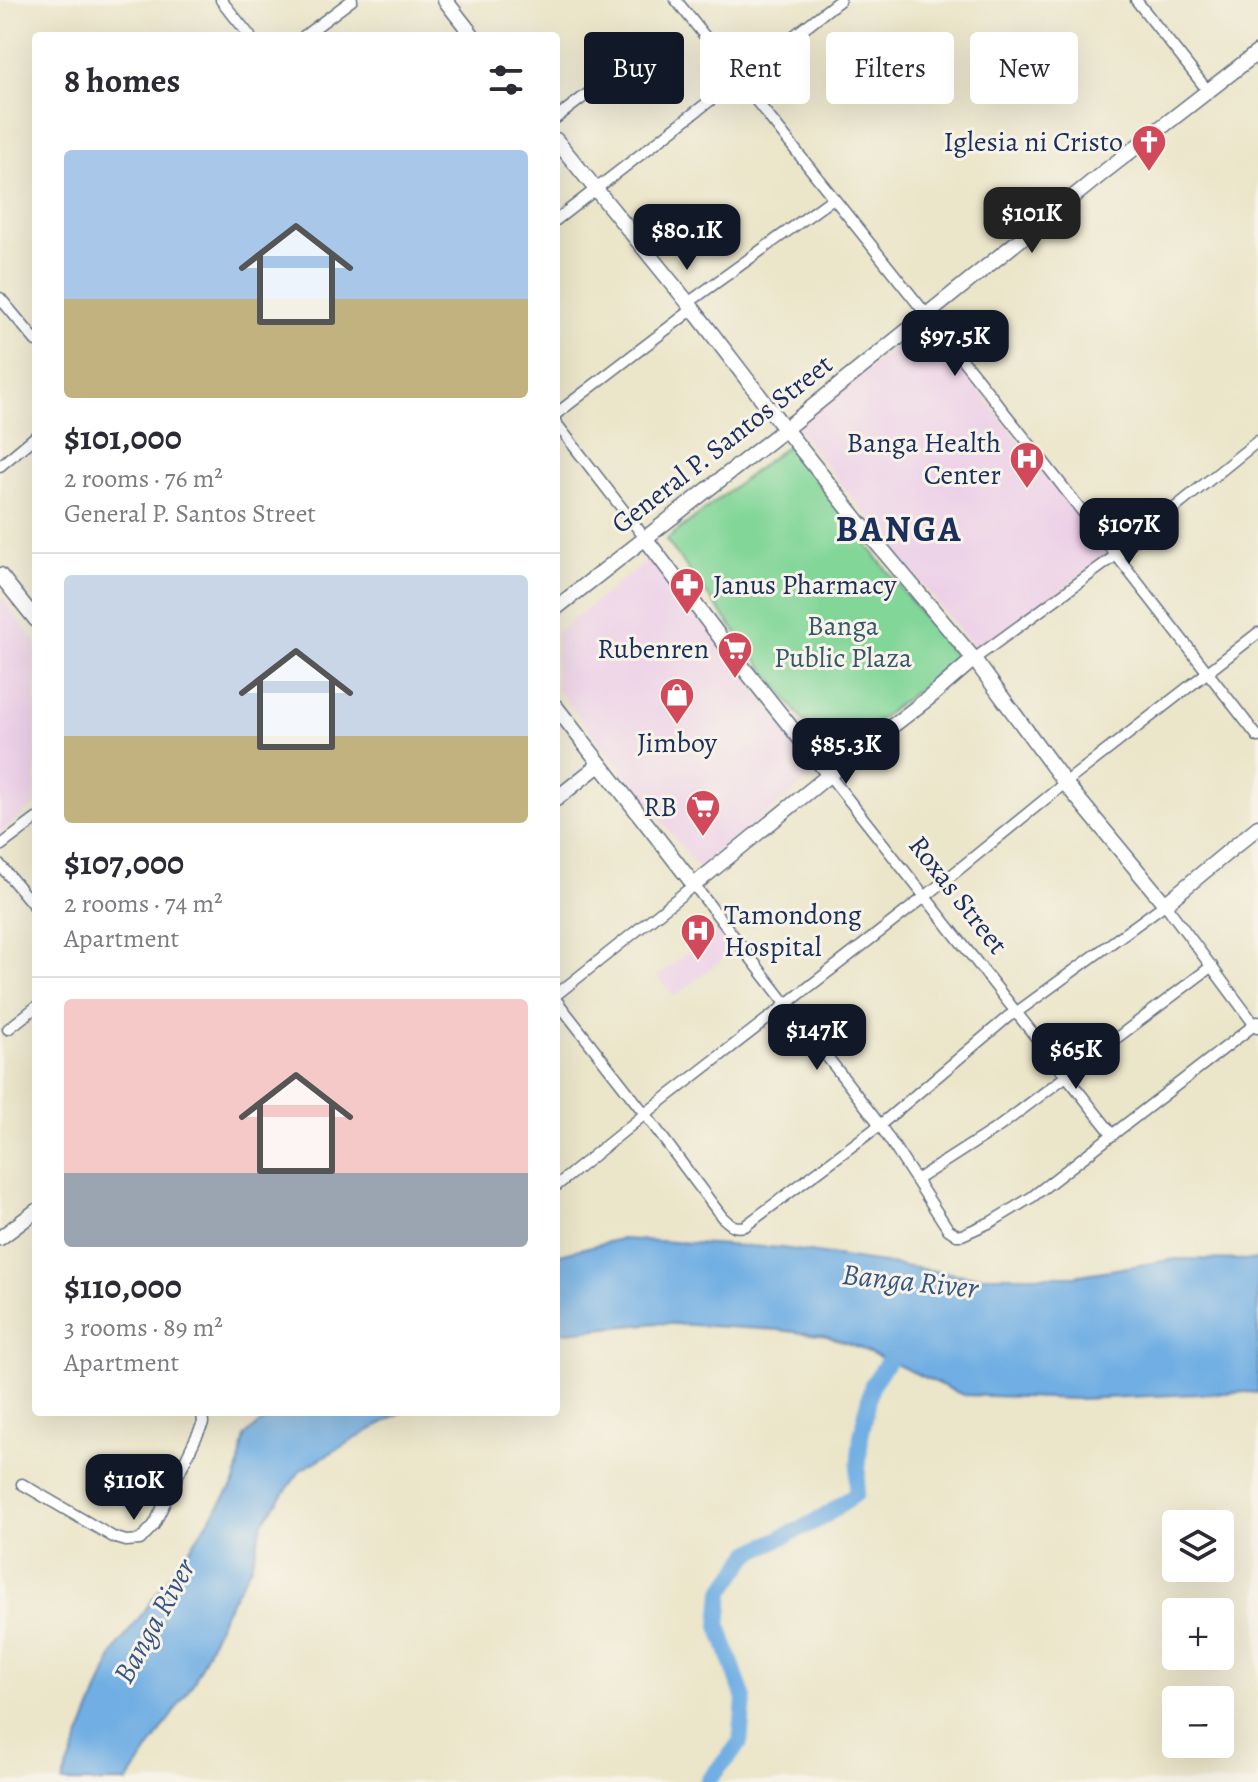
<!DOCTYPE html>
<html lang="en">
<head>
<meta charset="utf-8">
<style>
	body { margin:0; font-family:Alegreya,serif; background:#f2f2f3; color:#2b2b33; height:100vh; display:flex; flex-direction:column; font-size:30px; white-space:nowrap }
	* { box-sizing:border-box; margin:0 }
	p { font-size:26px; color:#7c7c81 }
	.icon { flex:none; width:44px; height:44px; fill:none; stroke:currentColor; stroke-width:2; stroke-linecap:round; stroke-linejoin:round }
	.map { position:relative; flex:1; overflow:hidden }
	.panel { position:absolute; left:32px; top:32px; width:528px; height:1384px; display:flex; flex-direction:column; background:#fff; border-radius:8px; box-shadow:0 8px 32px #0002 }
	.panel>* { flex:none }
	.top-card { position:absolute; left:584px; top:32px; width:554px; height:72px; display:flex; gap:16px }
	.fabs { position:absolute; left:1162px; top:1510px; display:grid; gap:16px }
	.fabs a { display:grid; place-items:center; width:72px; height:72px; border-radius:8px; background:#fff; box-shadow:0 8px 32px #0002; font-size:40px }
	.price { position:absolute; translate:-50% -68px; padding:0 18px; border-radius:16px; background:#111827; color:#fff; font-size:26px; line-height:52px; filter:drop-shadow(0 2px 4px #0008) }
	.price::after { content:''; position:absolute; left:50%; top:48px; width:24px; height:18px; margin-left:-12px; background:inherit; clip-path:polygon(0 0,100% 0,50% 100%) }
	.price.active { background:#222; color:#fff }
	ul { padding:0; list-style:none }
	li { display:grid; align-content:center; gap:16px; height:424px; padding:0 32px }
	li+li { border-top:2px solid #e1e1e2 }
	li span { display:grid; place-items:center; height:248px; border-radius:8px; color:#555 }
	li>.icon { margin-inline-start:auto }
	span .icon { width:144px; height:144px; fill:#fffc; stroke-width:1 }
	li b { font-size:34px }
	h2 { display:flex; justify-content:space-between; align-items:center; height:96px; padding:0 32px; font-size:34px }
	.chip { padding:0 28px; border-radius:8px; background:#fff; box-shadow:0 8px 32px #0002; font-size:28px; line-height:72px }
	.chip.active { background:#111827; color:#fff }
	.map>svg:first-child { display:block }
	.built { fill:#edd0e8 }
	.green { fill:#82d698; stroke:#4e827b; stroke-width:2 }
	.water { fill:#70aee3; stroke:#466ea0; stroke-width:2 }
	.lines { fill:none; stroke-linecap:round; stroke-linejoin:round }
	.river { stroke:#70aee3; stroke-width:16 }
	.street-casing { stroke:#646f83; stroke-width:13 }
	.secondary-casing { stroke:#646f83; stroke-width:17 }
	.street { stroke:#fff; stroke-width:10 }
	.secondary { stroke:#fff; stroke-width:14 }
	.labels { text-anchor:middle; dominant-baseline:central; stroke-width:6; stroke-linejoin:round; paint-order:stroke }
	.poi-label { font-size:28px; fill:#1b2f5e; stroke:#f7f3e8; text-anchor:end }
	.street-label { font-size:28px; fill:#1b2f5e; stroke:#f7f3e8 }
	.park-label { font-size:28px; fill:#35596c; stroke:#f7f3e8 }
	.water-label { font-size:30px; font-style:italic; fill:#355586; stroke:#f7f3e8 }
	.district-label { font-size:36px; font-weight:bold; letter-spacing:2px; fill:#1b2f5e; stroke:#f7f3e8 }
</style>
</head>
<body>
<div class="map">
<svg width="1258" height="1782" viewBox="0 0 1258 1782">
	<rect width="100%" height="100%" fill="#f7f3e8"/>
	<filter id="ink" filterUnits="userSpaceOnUse"><feTurbulence type="fractalNoise" baseFrequency=".0125" numOctaves="2"/><feDisplacementMap in="SourceGraphic" scale="16" xChannelSelector="R" yChannelSelector="G"/><feConvolveMatrix kernelMatrix="1 2 1 2 8 2 1 2 1" color-interpolation-filters="sRGB"/></filter>
	<filter id="wash" filterUnits="userSpaceOnUse"><feTurbulence type="fractalNoise" baseFrequency=".006" numOctaves="4" result="noise"/><feDisplacementMap in="SourceGraphic" scale="32" xChannelSelector="R" yChannelSelector="G"/><feGaussianBlur stdDeviation="1.8" result="paint"/><feColorMatrix in="noise" values="0 0 0 0 0 0 0 0 0 0 0 0 0 0 0 0 0 1.4 0 .05"/><feComposite in="paint" operator="in"/></filter>
	<g filter="url(#wash)">
		<rect width="100%" height="100%" fill="#ebe5c9"/>
		<g class="built">
			<path d="M925,322L1108,553L979,654L796,428Z"/>
			<path d="M652,557L818,772L699,869L556,688V633Z"/>
			<path d="M0,595L36,642V804L0,833Z"/>
			<path d="M721,927L737,948L674,997L658,976Z"/>
		</g>
		<path class="green" d="M788,445L957,659L831,757L666,540Z"/>
		<g class="water">
			<path d="M620,1239L782,1248L969,1276H1074L1176,1259L1258,1260V1393L1248,1392L1076,1399L963,1395L858,1347L827,1336L779,1330L657,1323L556,1333V1255Z"/>
			<path d="M274,1412H402L301,1470L263,1522L251,1566L222,1617L194,1682L127,1782H62L114,1652L188,1551L235,1482L245,1436Z"/>
		</g>
		<g class="lines">
			<path class="river" d="M707,1782L740,1743L744,1699L719,1626L722,1592L750,1553L822,1518L856,1494L861,1436L872,1384L901,1343"/>
		</g>
	</g>
	<g filter="url(#ink)">
		<g class="lines">
			<defs>
				<g id="street">
					<path d="M221,0L250,36"/>
					<path d="M676,0L1039,456L1258,737"/>
					<path d="M1136,0L1208,91"/>
					<path d="M304,36L352,0"/>
					<path d="M556,118L633,59"/>
					<path d="M556,220L840,0"/>
					<path d="M0,298L36,341"/>
					<path d="M688,303L832,199"/>
					<path d="M556,414L693,309"/>
					<path d="M556,423L645,538"/>
					<path d="M0,466L36,436"/>
					<path d="M974,659L1115,556L1258,441"/>
					<path d="M829,775L1113,1135"/>
					<path d="M0,846L36,819"/>
					<path d="M0,865L36,908"/>
					<path d="M556,995L694,885L880,1125L948,1229L957,1235H962L991,1222L1032,1197L1258,1022"/>
					<path d="M556,1000L645,1114L722,1217C730,1224 734,1229 745,1226L880,1125L1009,1016L1017,1012L1165,904L1257,1028"/>
					<path d="M8,1029L36,1007"/>
					<path d="M916,1180L1000,1126L1212,966"/>
					<path d="M556,1186L645,1114L926,896L1065,783L1258,633"/>
					<path d="M22,1484L113,1537L126,1541L140,1540L154,1525L203,1423L202,1412"/>
				</g>
				<g id="secondary">
					<path d="M445,0L473,36"/>
					<path d="M556,140L693,309L785,429L859,522L974,659L1065,783L1165,904L1258,827"/>
					<path d="M645,538L738,661L829,775"/>
					<path d="M0,575L36,620"/>
					<path d="M556,608L785,429L1104,172L1258,52"/>
					<path d="M556,707L694,885L829,775L930,697L974,659"/>
					<path d="M556,799L600,764"/>
					<path d="M0,1238L36,1211"/>
				</g>
			</defs>
			<use href="#street" class="street-casing"/>
			<use href="#secondary" class="secondary-casing"/>
			<use href="#street" class="street"/>
			<use href="#secondary" class="secondary"/>
		</g>
	</g>
	<defs>
		<symbol id="church-pin" viewBox="-11 -11 22 30"><path d="M0 17L-7.5 6A9.5 9.5 0 1 1 7.5 6Z" fill="#d1495b" stroke="#f7f3e8"/><path d="M-1.2-6h2.4v3.5h3.3v2.4h-3.3V6h-2.4V-.1h-3.3v-2.4h3.3Z" fill="#fff"/></symbol>
		<symbol id="hospital-pin" viewBox="-11 -11 22 30"><path d="M0 17L-7.5 6A9.5 9.5 0 1 1 7.5 6Z" fill="#d1495b" stroke="#f7f3e8"/><path d="M-5-5h3v3.5h4V-5h3V5h-3V1.5h-4V5h-3Z" fill="#fff"/></symbol>
		<symbol id="pharmacy-pin" viewBox="-11 -11 22 30"><path d="M0 17L-7.5 6A9.5 9.5 0 1 1 7.5 6Z" fill="#d1495b" stroke="#f7f3e8"/><path d="M-2-6h4v4h4v4h-4v4h-4v-4h-4v-4h4Z" fill="#fff"/></symbol>
		<symbol id="supermarket-pin" viewBox="-11 -11 22 30"><path d="M0 17L-7.5 6A9.5 9.5 0 1 1 7.5 6Z" fill="#d1495b" stroke="#f7f3e8"/><path d="M-6-5.5h2.5l.6 2H6L4.5 2H-2.5L-4.4-4H-6ZM-1.5 3.2a1.3 1.3 0 1 0 .1 0ZM3 3.2a1.3 1.3 0 1 0 .1 0Z" fill="#fff"/></symbol>
		<symbol id="shop-pin" viewBox="-11 -11 22 30"><path d="M0 17L-7.5 6A9.5 9.5 0 1 1 7.5 6Z" fill="#d1495b" stroke="#f7f3e8"/><path d="M-5-2.5h2.3a2.7 3.5 0 0 1 5.4 0H5L5.5 6h-11ZM-1.5-2.5h3a1.5 2.3 0 0 0-3 0Z" fill="#fff"/></symbol>
	</defs>
	<g fill-rule="evenodd">
		<use href="#church-pin" x="1129" y="122" width="40" height="54"/>
		<use href="#hospital-pin" x="1007" y="439" width="40" height="54"/>
		<use href="#pharmacy-pin" x="667" y="565" width="40" height="54"/>
		<use href="#supermarket-pin" x="715" y="629" width="40" height="54"/>
		<use href="#shop-pin" x="657" y="675" width="40" height="54"/>
		<use href="#supermarket-pin" x="683" y="787" width="40" height="54"/>
		<use href="#hospital-pin" x="678" y="911" width="40" height="54"/>
	</g>
	<g class="labels">
		<g class="poi-label">
			<text x="1123" y="142">Iglesia ni Cristo</text>
			<text x="1001" y="443">Banga Health<tspan x="1001" dy="32">Center</tspan></text>
			<text x="713" y="585" text-anchor="start">Janus Pharmacy</text>
			<text x="709" y="649">Rubenren</text>
			<text x="677" y="743" text-anchor="middle">Jimboy</text>
			<text x="677" y="807">RB</text>
			<text x="724" y="915" text-anchor="start">Tamondong<tspan x="724" dy="32">Hospital</tspan></text>
		</g>
		<g class="street-label">
			<text transform="translate(722 444) rotate(-38)">General P. Santos Street</text>
			<text transform="translate(958 895) rotate(52)">Roxas Street</text>
		</g>
		<g class="park-label">
			<text x="843" y="626">Banga<tspan x="843" dy="32">Public Plaza</tspan></text>
		</g>
		<g class="water-label">
			<text transform="translate(910 1281) rotate(6)">Banga River</text>
			<text transform="translate(154 1621) rotate(-61)">Banga River</text>
		</g>
		<g class="district-label">
			<text x="899" y="528">BANGA</text>
		</g>
	</g>
</svg>
<div class="fabs">
<a><svg class="icon" aria-label="layers" viewBox="0 0 24 24"><path d="M12 4l9 5-9 5-9-5zM3 14l9 5 9-5"/></svg></a>
<a>+</a>
<a>−</a>
</div>
<b class="price active" style="left:1032px;top:255px">$101K</b>
<b class="price" style="left:687px;top:272px">$80.1K</b>
<b class="price" style="left:955px;top:378px">$97.5K</b>
<b class="price" style="left:1129px;top:566px">$107K</b>
<b class="price" style="left:846px;top:786px">$85.3K</b>
<b class="price" style="left:817px;top:1072px">$147K</b>
<b class="price" style="left:1076px;top:1091px">$65K</b>
<b class="price" style="left:134px;top:1522px">$110K</b>
<div class="top-card">
<a class="chip active">Buy</a>
<a class="chip">Rent</a>
<a class="chip">Filters</a>
<a class="chip">New</a>
</div>
<section class="panel">
<h2>8 homes<svg class="icon" aria-label="filters" viewBox="0 0 24 24"><path d="M4 7h16M4 17h16"/><circle cx="9" cy="7" r="2"/><circle cx="15" cy="17" r="2"/></svg></h2>
<ul>
<li><span style="background:linear-gradient(#a9c7e8 60%,#c2b280 0)"><svg class="icon" aria-label="home" viewBox="0 0 24 24"><path d="M3 11l9-7 9 7M6 9v11h12V9"/></svg></span><div><b>$101,000</b><p>2 rooms · 76 m²</p><p>General P. Santos Street</p></div></li>
<li><span style="background:linear-gradient(#c9d6e8 65%,#c2b280 0)"><svg class="icon" aria-label="home" viewBox="0 0 24 24"><path d="M3 11l9-7 9 7M6 9v11h12V9"/></svg></span><div><b>$107,000</b><p>2 rooms · 74 m²</p><p>Apartment</p></div></li>
<li><span style="background:linear-gradient(#f6c9c9 70%,#9aa5b1 0)"><svg class="icon" aria-label="home" viewBox="0 0 24 24"><path d="M3 11l9-7 9 7M6 9v11h12V9"/></svg></span><div><b>$110,000</b><p>3 rooms · 89 m²</p><p>Apartment</p></div></li>
</ul>
</section>
</div>
</body>
</html>
